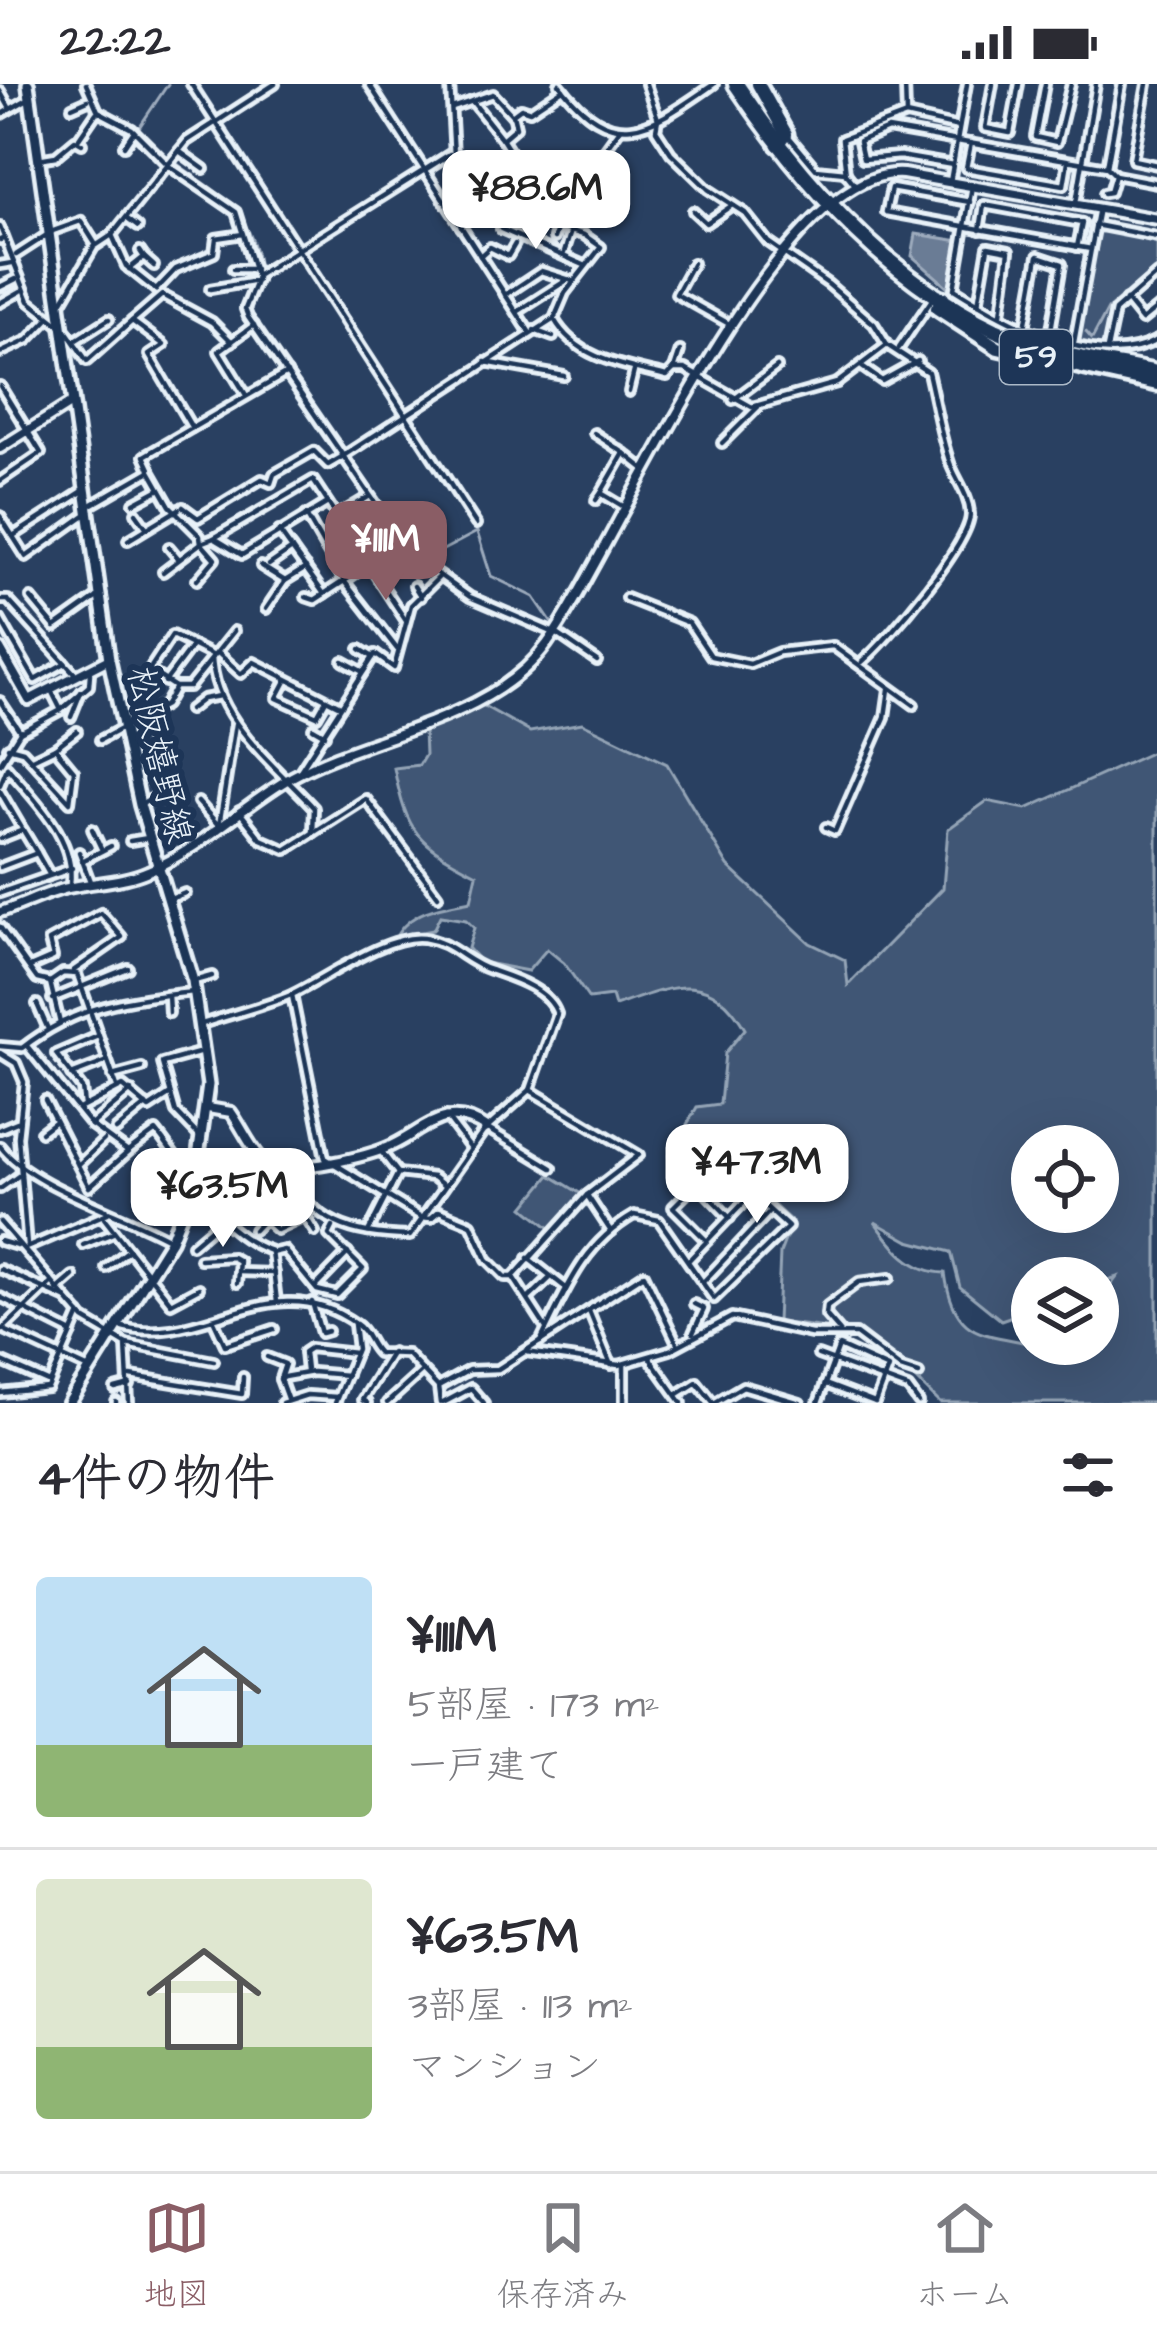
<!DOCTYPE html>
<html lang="ja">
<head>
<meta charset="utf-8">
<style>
	body { margin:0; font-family:"Architects Daughter","Klee One",sans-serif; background:#f2f2f3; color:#2b2b33; height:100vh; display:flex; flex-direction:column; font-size:45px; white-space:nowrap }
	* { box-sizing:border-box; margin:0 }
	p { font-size:39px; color:#7c7c81 }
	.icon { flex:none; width:66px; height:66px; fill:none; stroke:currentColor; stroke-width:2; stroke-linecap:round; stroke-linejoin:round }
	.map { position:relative; height:1319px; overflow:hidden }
	.panel { display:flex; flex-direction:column; background:#fff; flex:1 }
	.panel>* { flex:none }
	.controls { position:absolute; left:1011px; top:1041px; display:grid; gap:24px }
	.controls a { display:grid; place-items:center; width:108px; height:108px; border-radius:50%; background:#fff; box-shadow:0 12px 48px #0002; font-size:60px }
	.price { position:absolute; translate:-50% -102px; padding:0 27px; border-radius:24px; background:#fff; color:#222; font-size:39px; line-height:78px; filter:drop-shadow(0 3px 6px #0008) }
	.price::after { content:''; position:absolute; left:50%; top:72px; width:36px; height:27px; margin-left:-18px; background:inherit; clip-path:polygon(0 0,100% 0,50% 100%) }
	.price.selected { background:#8a5d65; color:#fff }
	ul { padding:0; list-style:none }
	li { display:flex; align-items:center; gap:36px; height:300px; padding:0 36px }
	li+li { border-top:3px solid #e1e1e2 }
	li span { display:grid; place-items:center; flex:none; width:336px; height:240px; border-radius:12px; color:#555 }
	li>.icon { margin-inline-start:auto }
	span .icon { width:144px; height:144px; fill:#fffc; stroke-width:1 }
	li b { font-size:51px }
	h2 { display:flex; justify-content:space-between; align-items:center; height:144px; padding:0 36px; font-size:51px }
	.status { display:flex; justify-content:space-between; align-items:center; height:84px; padding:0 60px; background:#fff; direction:ltr }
	.status svg { height:33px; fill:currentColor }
	.tabs { display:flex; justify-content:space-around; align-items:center; height:168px; border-top:3px solid #e1e1e2; background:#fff; font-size:33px; color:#7c7c81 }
	.tabs a { display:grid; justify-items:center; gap:6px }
	.tabs .selected { color:#8a5d65 }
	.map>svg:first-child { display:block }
	.green { fill:#415774; stroke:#94a4b6; stroke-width:3; fill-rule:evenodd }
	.water { fill:#6b7c95; stroke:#9dabbd; stroke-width:3 }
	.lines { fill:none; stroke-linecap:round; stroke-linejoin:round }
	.stream { stroke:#9dabbd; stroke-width:3 }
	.minor-casing { stroke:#e8f1f8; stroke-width:14 }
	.tertiary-casing { stroke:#e8f1f8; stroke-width:16 }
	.secondary-casing { stroke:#e8f1f8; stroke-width:18 }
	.primary-casing { stroke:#e8f1f8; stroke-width:21 }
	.trunk-casing { stroke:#e8f1f8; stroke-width:22 }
	.minor { stroke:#1d3557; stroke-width:4.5 }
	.tertiary { stroke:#1d3557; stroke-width:8 }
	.secondary { stroke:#1d3557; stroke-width:9 }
	.primary { stroke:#1d3557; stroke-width:12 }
	.trunk { stroke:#1d3557; stroke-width:14 }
	.labels { text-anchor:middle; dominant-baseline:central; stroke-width:12; stroke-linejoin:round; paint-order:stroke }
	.shield { fill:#1d3557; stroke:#abb9c8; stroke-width:3 }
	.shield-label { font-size:33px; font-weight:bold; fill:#e8f1f8 }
	.street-label { font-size:36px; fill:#e8f1f8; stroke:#1d3557 }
</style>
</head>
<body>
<div class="status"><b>22:22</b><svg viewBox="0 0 49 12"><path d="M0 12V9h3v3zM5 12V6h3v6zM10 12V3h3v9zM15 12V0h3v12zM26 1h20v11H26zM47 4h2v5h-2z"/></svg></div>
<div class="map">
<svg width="1157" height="1319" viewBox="0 0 1157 1319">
	<rect width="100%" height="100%" fill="#294061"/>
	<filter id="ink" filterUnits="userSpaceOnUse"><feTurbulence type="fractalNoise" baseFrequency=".00833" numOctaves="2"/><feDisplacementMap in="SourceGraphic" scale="24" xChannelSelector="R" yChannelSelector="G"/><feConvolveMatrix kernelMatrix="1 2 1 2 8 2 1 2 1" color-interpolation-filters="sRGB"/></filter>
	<g filter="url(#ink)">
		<g class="green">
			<path d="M1098,144L1157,156V187L1112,226L1105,262L1077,256Z"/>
			<path d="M482,621L530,648L582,639L667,680L728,782L810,859L845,876L848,901L943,804L948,745L987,717L1026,725L1157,666V1319H940L892,1271L835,1245L777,1238L780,1169L792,1138L729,1079L705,1094L669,1072L697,1023L720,1020L725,969L745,945C710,884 672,902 615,922L612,912L589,915L564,879L547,865L528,887L481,878L468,864L474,844L466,836L440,832L433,846L396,853C410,826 444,822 471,817L477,790C417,759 407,750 394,684L419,681L425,671L424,647ZM1032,1062H1098V1128H1032ZM875,1138L909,1157L951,1168L960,1203L1001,1236L1032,1225V1194H1098V1199L1117,1193L1098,1218V1260H1065L1055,1271C1003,1240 956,1273 945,1189C912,1188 894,1164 875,1138Z"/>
			<path d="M550,1091L583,1111L551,1145L524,1123Z"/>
		</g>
		<path class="water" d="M916,150L960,157L950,205L912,172Z"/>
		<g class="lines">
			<g class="stream">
				<path d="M168,0L138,45C189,104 253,103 260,194C261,206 251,217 250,229L415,469L426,475L477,448L491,492L534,513L551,538"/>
				<path d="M1086,248L1092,255L1108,225L1157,183"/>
			</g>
			<defs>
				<g id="minor">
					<path d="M86,0L98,27L132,45L169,82L236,128L257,195L245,225L248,233L411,471L470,513L559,551L597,577"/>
					<path d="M191,0L476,440"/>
					<path d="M369,0L530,249"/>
					<path d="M559,0C615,73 650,44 714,0"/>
					<path d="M646,0L658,35L656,46L671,69L708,105L745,129L768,158L828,200L874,240L887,261L928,288C935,317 940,350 950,379C956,396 969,411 970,430C971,459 887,557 862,578"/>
					<path d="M905,0L906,31L959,43"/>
					<path d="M967,0L957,57L1107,83"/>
					<path d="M993,0L985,44L1010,49L1019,0"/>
					<path d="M1045,0L1035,53L1057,58L1071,0"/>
					<path d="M1147,0L1133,76L1157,81"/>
					<path d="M0,7L9,23"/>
					<path d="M472,17L502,55"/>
					<path d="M72,23L88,16"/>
					<path d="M452,24L493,10L512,31"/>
					<path d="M0,31L26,16"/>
					<path d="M79,54L96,29"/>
					<path d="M790,54L816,85L845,88L856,102"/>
					<path d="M971,59L966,84L1064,101L1068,77"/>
					<path d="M124,62L134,47"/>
					<path d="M179,67L204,85"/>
					<path d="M484,71L506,75"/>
					<path d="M38,75L56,72L75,56L82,60"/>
					<path d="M846,90L842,55L906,31"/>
					<path d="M1115,91L1157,99"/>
					<path d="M950,98L953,81L900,72L863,75L859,57L888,45L957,57L953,81"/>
					<path d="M972,102L954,205C1006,238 1097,289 1157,256"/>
					<path d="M1104,109L1110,108L1115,91L1107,83L1122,0"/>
					<path d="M970,118L891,104L886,128L1091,165L1099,124"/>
					<path d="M1076,119L1096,0"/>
					<path d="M508,125L501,145L584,181"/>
					<path d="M693,127L706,139L731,122"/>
					<path d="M126,134L138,143"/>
					<path d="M1095,141L1157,153"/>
					<path d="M0,143L29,217L58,240"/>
					<path d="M461,143L509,66L502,55L516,43L513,30L521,24L530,27L563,5"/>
					<path d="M980,146L984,121L1082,139L1077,163"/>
					<path d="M112,151L126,182L156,206"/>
					<path d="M554,154L565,121L620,45"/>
					<path d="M0,156L3,155"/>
					<path d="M564,169L571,147"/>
					<path d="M16,171L53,147L81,137L96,161"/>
					<path d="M480,172L490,163L508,172L515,160"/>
					<path d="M144,173L154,182"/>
					<path d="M693,179L676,210L731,241"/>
					<path d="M0,181L12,179"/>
					<path d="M129,185L144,173L140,167"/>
					<path d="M233,185H255"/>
					<path d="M258,191L450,70"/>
					<path d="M0,203L16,195"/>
					<path d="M210,205L257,197"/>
					<path d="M156,206L176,185L214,169L216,154L243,150"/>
					<path d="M505,211L541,187L573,197"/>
					<path d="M1126,216L1142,236L1157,224"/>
					<path d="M62,218L94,163L112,151L187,57L275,0"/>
					<path d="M0,219L21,207"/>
					<path d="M978,220L988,163L1009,167L1001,230"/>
					<path d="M517,228L567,196"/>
					<path d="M554,235C577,276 626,282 667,292L674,285H685L752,323L837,299L887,261"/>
					<path d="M132,237L162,211L212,238L232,258"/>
					<path d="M1025,244L1038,172L1062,180L1050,252"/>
					<path d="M534,246L553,253"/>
					<path d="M67,248L87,277L132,237L164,261L149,271L192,344"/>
					<path d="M76,256L109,235"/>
					<path d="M1074,258L1091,165"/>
					<path d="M899,264L933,214"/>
					<path d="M1107,265L1115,227L1157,190"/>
					<path d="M0,269L28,256L49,234"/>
					<path d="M485,278L564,292"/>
					<path d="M862,283L882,297L918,277"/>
					<path d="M674,285L680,267"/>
					<path d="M0,302L41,369L0,397"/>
					<path d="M629,308L634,287"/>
					<path d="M246,311L219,267L254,241"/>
					<path d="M733,316L777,283"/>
					<path d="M594,349L624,369"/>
					<path d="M722,359L758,323"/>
					<path d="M150,385L144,372L287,289"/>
					<path d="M601,409L624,369L644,385"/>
					<path d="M596,416L601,409L626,424"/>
					<path d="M134,419L160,405"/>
					<path d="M326,420L242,471L214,454L313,396L406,537"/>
					<path d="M91,421L150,387L170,422L200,452L201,459L163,488"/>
					<path d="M183,423L198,434L262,395L271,399L274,390L314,367L328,381L340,374L554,235L565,209L601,163L584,151L520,131L455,90L450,0"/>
					<path d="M136,429L146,443"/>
					<path d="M306,431L344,497L397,565"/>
					<path d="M0,432L26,473L88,429"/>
					<path d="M335,433L370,412"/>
					<path d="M279,447L324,510"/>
					<path d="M13,452L83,407"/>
					<path d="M128,456L179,425"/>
					<path d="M169,463L179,475"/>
					<path d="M269,481L292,465"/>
					<path d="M261,482L285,497"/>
					<path d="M197,496L215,475L201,459L214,454"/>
					<path d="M414,502L421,513"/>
					<path d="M306,513L315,516L367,482"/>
					<path d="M31,514L55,543L100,511"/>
					<path d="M626,514L689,539L711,572L750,580L779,568L833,562L914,621"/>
					<path d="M0,516H8L65,579"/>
					<path d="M266,525L285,497L306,484"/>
					<path d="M0,535L35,596L65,579L75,590"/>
					<path d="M234,547L189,603H175L149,586L172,551L212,571C212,634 275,681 314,724L313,749"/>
					<path d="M360,565L373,573"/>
					<path d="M218,569L241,590L254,578L340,622"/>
					<path d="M343,577L363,588"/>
					<path d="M286,597L277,614L317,632L326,616"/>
					<path d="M165,598L192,562"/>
					<path d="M0,617L20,647"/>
					<path d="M61,626L89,602L90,589"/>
					<path d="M189,626L203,615L220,612"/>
					<path d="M71,633L81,608"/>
					<path d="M143,635L165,699"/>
					<path d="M313,644L325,651"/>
					<path d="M100,656L165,621L175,603"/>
					<path d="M8,663L23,667L70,718L74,687L55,664L32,675"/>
					<path d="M55,664L77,647"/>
					<path d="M0,680L20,648L61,626L51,606"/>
					<path d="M7,683C35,717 76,754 70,800"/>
					<path d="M298,690L375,570L394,584L411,521L438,494"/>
					<path d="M0,701L7,684"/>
					<path d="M0,707L23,746L0,755"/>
					<path d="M198,718L219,742L235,640"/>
					<path d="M140,721L167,707"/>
					<path d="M239,727L261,755L286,766L366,715L438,812"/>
					<path d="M826,743L835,747L885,633L889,605"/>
					<path d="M92,745L102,766"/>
					<path d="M130,757L148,754"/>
					<path d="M79,768L91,800"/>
					<path d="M37,769L49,790"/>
					<path d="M82,777L111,762"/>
					<path d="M0,783L37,769L23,746"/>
					<path d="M0,809L72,784"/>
					<path d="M168,816L185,809"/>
					<path d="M0,843L37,895L50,898L63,889L77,890L117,1003"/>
					<path d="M30,883L53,873L49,857L101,829L122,853L73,887"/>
					<path d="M194,897L212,892"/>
					<path d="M50,898L60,939"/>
					<path d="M168,911L169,929"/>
					<path d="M292,911L325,1074L421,1133L431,1134L439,1127L471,1140L487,1175L505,1193H513L546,1244"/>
					<path d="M52,915L128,884"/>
					<path d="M37,920L47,943"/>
					<path d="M0,962L22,964C77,921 126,915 194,908"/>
					<path d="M27,962L91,1041L128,1068L89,1103L45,1016"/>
					<path d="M0,969L16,979L24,998L18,1053L27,1162"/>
					<path d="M71,991L105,978"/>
					<path d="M112,992L142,984"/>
					<path d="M84,1021L82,1004L56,970L98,952"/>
					<path d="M79,1025L123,1002L149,1024L169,1011"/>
					<path d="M446,1032L471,1065"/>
					<path d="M91,1041L131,1007"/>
					<path d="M486,1044L552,1084"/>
					<path d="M0,1045L17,1038"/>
					<path d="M116,1046L146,1021"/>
					<path d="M41,1048L54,1038"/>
					<path d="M199,1052L176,1028L162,979L202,968"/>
					<path d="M0,1062C30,1102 122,1129 169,1155"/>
					<path d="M129,1067L156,1047C192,1091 214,1148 271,1167L277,1218"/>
					<path d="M78,1081L104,1056"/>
					<path d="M398,1089L433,1093L443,1101"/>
					<path d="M268,1094L284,1114L291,1110L315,1148"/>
					<path d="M698,1101L730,1134"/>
					<path d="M0,1105L21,1090"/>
					<path d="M587,1111L610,1146"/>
					<path d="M104,1134L129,1166L106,1184"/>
					<path d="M267,1137L277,1146L305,1133"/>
					<path d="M0,1138L84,1235L126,1260L129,1319"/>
					<path d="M254,1146L284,1114"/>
					<path d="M368,1148L398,1089L380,1066"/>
					<path d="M0,1157L17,1162"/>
					<path d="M707,1157L751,1111"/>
					<path d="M83,1161L113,1149"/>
					<path d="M192,1161L281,1085C317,1140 348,1150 410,1152L483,1048L530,1006L557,930C549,905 513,894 490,886C465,878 452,858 424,854C387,849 324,896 291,911C263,923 231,930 202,940"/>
					<path d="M26,1164L108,1129"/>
					<path d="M129,1166L171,1219L199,1204"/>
					<path d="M271,1169L284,1166L317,1206L337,1211L363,1185L329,1151L333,1143"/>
					<path d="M528,1174L566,1204"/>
					<path d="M200,1175L232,1173L239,1177L237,1199"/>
					<path d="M0,1185L65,1214"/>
					<path d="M239,1188L274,1189"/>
					<path d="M513,1193L587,1111L639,1071L530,1006"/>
					<path d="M703,1198L769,1128"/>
					<path d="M315,1203L348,1169"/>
					<path d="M57,1206L73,1192"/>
					<path d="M0,1213L72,1249"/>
					<path d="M528,1215L550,1194"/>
					<path d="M312,1218L321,1249L328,1247"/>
					<path d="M589,1227L611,1281"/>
					<path d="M213,1235L225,1261L274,1245"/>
					<path d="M119,1242C203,1267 271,1179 356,1240C367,1247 369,1260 378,1269L407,1270L438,1303L440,1319"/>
					<path d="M0,1244L87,1284"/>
					<path d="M3,1245L51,1199"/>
					<path d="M840,1247L826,1231L827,1222L859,1198L890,1194"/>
					<path d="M693,1249L704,1225L694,1220"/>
					<path d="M540,1258C566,1206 582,1161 634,1131L659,1136L714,1215L788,1143L726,1086L693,1103L673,1123L707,1157L688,1177"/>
					<path d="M126,1260L214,1277"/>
					<path d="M526,1268L619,1281L670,1266L732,1233L811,1250H856L901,1284L919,1290"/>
					<path d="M818,1271L908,1304L919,1319"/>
					<path d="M267,1273L285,1280L280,1295"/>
					<path d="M649,1273L682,1319"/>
					<path d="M0,1277L50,1299"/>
					<path d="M306,1287L304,1268L310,1264L355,1269"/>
					<path d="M131,1292L242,1310L243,1293"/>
					<path d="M825,1300L875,1319"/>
					<path d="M440,1302L469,1286L498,1285L644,1190L678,1261"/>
					<path d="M115,1305L130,1301"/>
					<path d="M0,1309L48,1304L80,1230"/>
					<path d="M678,1310L697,1298L713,1318"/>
					<path d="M288,1317L280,1295L284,1293L312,1288L347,1291"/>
					<path d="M116,1318V1319"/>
					<path d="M282,1319L307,1311L337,1313"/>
					<path d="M335,1319L357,1265L354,1240"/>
					<path d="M367,1319L362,1316L392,1268"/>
					<path d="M387,1319L421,1288"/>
					<path d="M443,1319L471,1304L484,1319"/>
					<path d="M624,1319V1280"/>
					<path d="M714,1319L743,1302L800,1319"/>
					<path d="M818,1319L839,1262L888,1284L875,1319"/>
				</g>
				<g id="tertiary">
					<path d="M0,364L73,318"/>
					<path d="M0,565L29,616L109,575"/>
					<path d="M0,828C23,821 44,809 68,804C95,798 123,798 148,787C200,766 243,721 292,693C372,649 491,638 547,560C616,464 776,80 903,90L1157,135"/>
					<path d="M208,1024L231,1028C241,1042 249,1061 261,1074C279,1095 362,1074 386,1064C423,1049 445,1015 486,1044"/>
				</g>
				<path id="secondary" d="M28,0L109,575L140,721L193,897L208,1001L195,1095L171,1156L69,1319"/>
				<g id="primary">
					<path d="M758,0L786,50L778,61"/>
					<path d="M943,214L937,224L998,264L1157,300"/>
				</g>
				<path id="trunk" d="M736,0C805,103 896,205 1013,254C1059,273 1109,279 1157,289"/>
			</defs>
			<use href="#minor" class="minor-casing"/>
			<use href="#tertiary" class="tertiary-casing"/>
			<use href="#secondary" class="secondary-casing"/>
			<use href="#primary" class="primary-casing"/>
			<use href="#trunk" class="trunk-casing"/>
			<use href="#minor" class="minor"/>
			<use href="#tertiary" class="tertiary"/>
			<use href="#secondary" class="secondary"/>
			<use href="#primary" class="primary"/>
			<use href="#trunk" class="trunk"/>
		</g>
	</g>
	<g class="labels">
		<rect class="shield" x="1000" y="246" width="72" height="54" rx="9"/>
		<g class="shield-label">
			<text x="1036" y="273">59</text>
		</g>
		<g class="street-label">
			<text transform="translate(159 671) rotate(77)">松阪嬉野線</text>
		</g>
	</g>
</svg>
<div class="controls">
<a><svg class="icon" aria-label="locate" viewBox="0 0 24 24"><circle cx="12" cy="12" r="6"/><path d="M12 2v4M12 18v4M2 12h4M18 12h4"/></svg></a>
<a><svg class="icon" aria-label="layers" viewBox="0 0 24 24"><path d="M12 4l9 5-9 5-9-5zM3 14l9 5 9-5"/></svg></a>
</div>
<b class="price" style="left:536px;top:168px">¥88.6M</b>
<b class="price selected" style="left:386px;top:519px">¥111M</b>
<b class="price" style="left:757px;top:1142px">¥47.3M</b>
<b class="price" style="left:223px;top:1166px">¥63.5M</b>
</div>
<section class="panel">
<h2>4件の物件<svg class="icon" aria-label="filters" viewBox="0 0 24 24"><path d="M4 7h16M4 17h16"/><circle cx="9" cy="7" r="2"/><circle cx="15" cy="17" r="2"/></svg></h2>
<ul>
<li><span style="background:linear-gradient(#bfe0f5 70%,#8fb573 0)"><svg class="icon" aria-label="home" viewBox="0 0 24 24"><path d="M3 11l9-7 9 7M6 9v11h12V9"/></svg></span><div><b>¥111M</b><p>5部屋 · 173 m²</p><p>一戸建て</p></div></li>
<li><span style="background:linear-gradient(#dfe7d0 70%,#8fb573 0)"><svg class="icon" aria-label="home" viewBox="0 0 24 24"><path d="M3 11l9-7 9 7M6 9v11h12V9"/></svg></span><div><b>¥63.5M</b><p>3部屋 · 113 m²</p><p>マンション</p></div></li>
</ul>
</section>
<nav class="tabs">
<a class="selected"><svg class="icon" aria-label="map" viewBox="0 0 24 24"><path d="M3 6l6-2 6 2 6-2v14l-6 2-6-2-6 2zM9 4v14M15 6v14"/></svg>地図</a>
<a><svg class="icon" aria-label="saved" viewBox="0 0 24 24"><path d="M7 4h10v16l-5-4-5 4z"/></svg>保存済み</a>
<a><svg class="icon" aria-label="home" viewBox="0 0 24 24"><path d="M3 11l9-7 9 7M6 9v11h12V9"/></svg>ホーム</a>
</nav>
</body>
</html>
